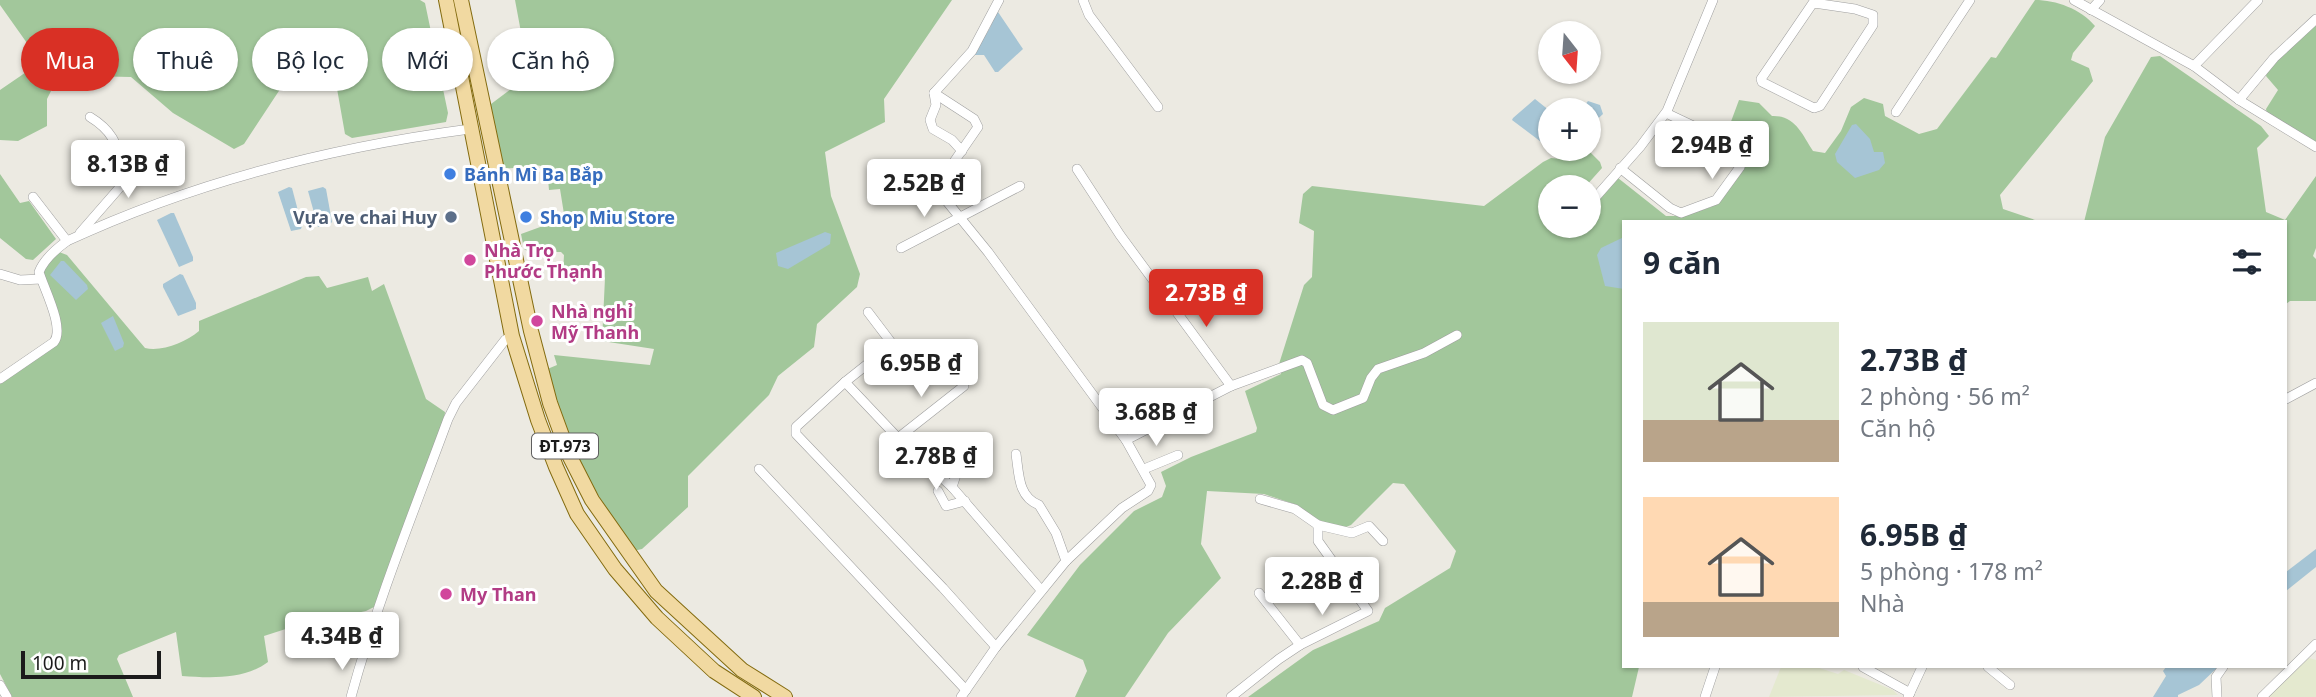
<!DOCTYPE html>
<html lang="vi">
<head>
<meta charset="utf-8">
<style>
	body { margin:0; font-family:"Noto Sans",sans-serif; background:#f6f6f7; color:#1f2937; height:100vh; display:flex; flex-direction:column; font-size:26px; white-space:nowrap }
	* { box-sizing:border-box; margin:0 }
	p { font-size:23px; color:#747a83 }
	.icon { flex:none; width:38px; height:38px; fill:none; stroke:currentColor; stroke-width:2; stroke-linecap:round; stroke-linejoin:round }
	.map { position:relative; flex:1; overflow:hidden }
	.side { position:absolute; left:1622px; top:220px; width:665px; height:448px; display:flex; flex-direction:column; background:#fff; border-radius:0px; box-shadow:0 2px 5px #0004 }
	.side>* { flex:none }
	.banner { position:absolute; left:21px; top:28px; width:665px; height:63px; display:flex; gap:14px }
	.needle { width:46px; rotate:163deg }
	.controls { position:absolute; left:1538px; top:21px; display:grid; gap:14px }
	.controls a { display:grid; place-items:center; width:63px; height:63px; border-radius:50%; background:#fff; box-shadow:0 2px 5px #0004; font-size:35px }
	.scale { position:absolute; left:21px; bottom:18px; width:140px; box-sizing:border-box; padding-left:7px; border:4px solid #1b1b1b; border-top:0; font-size:19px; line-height:24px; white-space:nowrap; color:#1b1b1b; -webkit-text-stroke:5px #fff; paint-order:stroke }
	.price { position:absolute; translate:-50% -60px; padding:0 16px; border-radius:7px; background:#fff; color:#222; font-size:23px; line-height:46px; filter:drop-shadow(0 2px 4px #0008) }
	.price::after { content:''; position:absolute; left:50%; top:42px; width:21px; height:16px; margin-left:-10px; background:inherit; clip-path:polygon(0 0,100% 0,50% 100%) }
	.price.current { background:#d93025; color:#fff }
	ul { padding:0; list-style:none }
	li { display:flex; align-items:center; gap:21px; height:175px; padding:0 21px }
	li span { display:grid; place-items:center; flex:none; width:196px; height:140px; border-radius:0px; color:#555 }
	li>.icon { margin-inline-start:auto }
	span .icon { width:84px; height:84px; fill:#fffc; stroke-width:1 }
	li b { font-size:30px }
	h2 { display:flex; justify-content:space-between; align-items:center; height:84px; padding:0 21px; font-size:30px }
	.tag { padding:0 24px; border-radius:32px; background:#fff; box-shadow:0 2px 5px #0004; font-size:24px; line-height:63px }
	.tag.current { background:#d93025; color:#fff }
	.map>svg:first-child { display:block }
	.farmland { fill:#e4e9cf }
	.forest { fill:#a2c79b }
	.water { fill:#a6c5d5 }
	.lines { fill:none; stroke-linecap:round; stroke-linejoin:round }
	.street-casing { stroke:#9f9f9f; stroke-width:10 }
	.primary-casing { stroke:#836b0f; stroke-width:16 }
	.street { stroke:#fff; stroke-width:9 }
	.primary { stroke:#f1d9a1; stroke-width:14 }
	.shop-dot { fill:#3f7fe0; stroke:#fff; stroke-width:2.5 }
	.service-dot { fill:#5c6f8a; stroke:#fff; stroke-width:2.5 }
	.hotel-dot { fill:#d1479c; stroke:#fff; stroke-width:2.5 }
	.labels { text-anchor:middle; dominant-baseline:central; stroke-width:6; stroke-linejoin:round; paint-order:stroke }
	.shield { fill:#fff; stroke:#5f5f5f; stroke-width:2 }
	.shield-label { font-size:16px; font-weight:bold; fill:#1b1b1b }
	.shop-label { font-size:18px; font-weight:bold; fill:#366cbe; stroke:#fff; text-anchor:start }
	.service-label { font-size:18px; font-weight:bold; fill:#4e5e75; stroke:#fff; text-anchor:end }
	.hotel-label { font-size:18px; font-weight:bold; fill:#b23c85; stroke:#fff; text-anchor:start }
</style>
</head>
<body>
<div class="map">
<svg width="2316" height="697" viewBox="0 0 2316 697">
	<rect width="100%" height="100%" fill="#eceae2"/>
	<g class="farmland">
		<path d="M2309,658L2316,660V697H2269V694Z"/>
		<path d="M1781,667H1816L1838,674L1844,670L1893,690L1898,695L1769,697Z"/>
	</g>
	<g class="forest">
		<path d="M0,0H420L425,3L448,113L446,122L352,138L345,134L333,66L300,59L244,144L234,149L173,113L131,77L83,76L55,83L47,99V126L18,141L0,140V90L38,64L39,60L0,5Z"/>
		<path d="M515,0H952L884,99L885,122L825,152L831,196L860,274L857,287L817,324L814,347L778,376L769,395L688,476V507L642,549L633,551L567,445L545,370L557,365L554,355L650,365L654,349L602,341L605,278L602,275L563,273L564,255L561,252H529L524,249L521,234L554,222L564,214L560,189L549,190L547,168C533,161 516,172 501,167L487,107L523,80V43Z"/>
		<path d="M2035,0C2056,0 2081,9 2095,26L2073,53L2071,60L2089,68L2093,81L2000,195L2003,209L2041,222H1624V667H1639L1632,697H1248L1313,650L1379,621L1385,608L1450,568L1456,551L1404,484L1393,483L1351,525L1341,529L1307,515L1297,505L1264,494L1207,491L1201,544L1221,578L1168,633L1125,697H1075L1087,671L1083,660L1027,635L1080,565L1134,511L1162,497L1166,486L1161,472L1191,457L1256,432L1257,428L1245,391L1281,374L1279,364L1304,285L1312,277L1314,231L1299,223L1303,194L1312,186L1484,206L1543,162L1551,158L1561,159L1572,149H1587L1600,162L1602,168L1585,187H1550V226H1589V204L1618,178L1666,216H1684L1711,207L1746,162L1726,135L1739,100L1759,103L1772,116C1795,115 1802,134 1813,151L1825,153L1841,131L1851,107L1864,98L1883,104L1885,116L1919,134L1937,129L1991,57L1996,58Z"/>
		<path d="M2316,22V143L2267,114L2266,109L2278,90L2266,76L2268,70Z"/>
		<path d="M2160,56L2261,126L2269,136L2257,148L2266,212L2285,220L2316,176V248L2313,256L2316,259V301H2290L2286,304V222H2084L2105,137L2151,57Z"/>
		<path d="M0,174L20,203L29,201L56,239L33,260L26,259L0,238Z"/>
		<path d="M59,252L67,255L145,348C162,352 186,342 199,331V321L306,277L319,276L327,288L368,277L372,291L384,284L426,399L445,412L444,421L379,601L374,607L366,611L295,626L264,636L268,662C244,680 210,678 182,676L176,632L119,655L117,659L133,697H12L0,674V384L58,343C68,322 51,295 42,274L45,266Z"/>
	</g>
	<g class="water">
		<path d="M998,12L1023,49L998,72H995L984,55H975C976,40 993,33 992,18Z"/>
		<path d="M1535,99L1550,111V149H1567L1562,154H1557L1512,120L1513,118Z"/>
		<path d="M1588,101L1600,105L1603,114L1589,127V110H1581Z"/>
		<path d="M1856,124L1870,139L1874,152H1883L1885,163L1879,170L1855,178L1837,162L1835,154L1852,125Z"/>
		<path d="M289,187L292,188L302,226L301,229L291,231L278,192Z"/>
		<path d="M323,187L326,189L332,222L329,225L318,227L308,191Z"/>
		<path d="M171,213H174L193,257V261L179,267L157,220Z"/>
		<path d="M825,232L831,234L830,244L788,269L778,266L776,253Z"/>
		<path d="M1624,237V289L1605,286L1597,255L1601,248Z"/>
		<path d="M61,261H64L87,285L88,289L76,300L50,275Z"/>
		<path d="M180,274L183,275L196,303V309L178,316L163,287V284Z"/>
		<path d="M113,316L124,343L123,347L115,351L101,323Z"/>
		<path d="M2316,549V567L2286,591V572Z"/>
		<path d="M2166,667H2218L2199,685L2178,695V697H2153L2166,676L2163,671Z"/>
	</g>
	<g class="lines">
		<defs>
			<g id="street">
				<path d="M1083,0L1089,15L1158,107"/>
				<path d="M2074,0L2194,66L2239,100L2316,147"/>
				<path d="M1814,3L1855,9L1873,15V25L1820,106L1814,108L1762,82L1761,79L1815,0"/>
				<path d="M2091,10L2100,0"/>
				<path d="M2194,66L2258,0"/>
				<path d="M934,93L974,119L978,127L940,182V193L988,252L1126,440L1151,485L1148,491L1122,508L1066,561L996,647L961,697"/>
				<path d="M2239,100L2274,58L2316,19"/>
				<path d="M1896,112L1970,0"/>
				<path d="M90,117C118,134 117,150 127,179"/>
				<path d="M962,151L952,140L933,129L930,120L936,105L934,93L972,51L999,0"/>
				<path d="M1620,168L1670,208L1681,213L1716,200L1740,167L1743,158L1740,148L1666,113"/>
				<path d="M1077,169L1120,235L1231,386L1126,440"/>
				<path d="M33,197L67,241"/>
				<path d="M1594,199L1640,147L1667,111L1713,0"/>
				<path d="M80,233L155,147"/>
				<path d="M901,248L1020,186"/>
				<path d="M0,274L20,280L41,279"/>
				<path d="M868,312L890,341L889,347L845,382L796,427V434L943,588L996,647"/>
				<path d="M0,379L54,342C65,328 44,289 39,272C44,259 56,249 67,241C192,183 333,147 470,129"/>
				<path d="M845,382L898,438L952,487L1041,590"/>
				<path d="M1231,386L1302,360L1307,363L1323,405L1333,410L1363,398L1371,378L1378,369L1424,353L1457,335"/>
				<path d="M2286,399L2316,383"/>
				<path d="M898,438L964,386"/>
				<path d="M1016,454C1019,474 1018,497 1039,505L1056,533L1066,561"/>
				<path d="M759,469L966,690"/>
				<path d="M1144,469L1178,455"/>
				<path d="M952,487L956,475V465"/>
				<path d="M938,491L946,506L965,501"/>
				<path d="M1260,499L1295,509L1318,525L1352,533L1369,526L1383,541"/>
				<path d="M1259,593L1300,645"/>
				<path d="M1863,667L1910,693"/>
				<path d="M1988,667L2010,685"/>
				<path d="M0,685L7,697"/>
				<path d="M351,697C377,602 414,511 448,419L456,403L505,340L512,336"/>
				<path d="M1231,697L1279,659L1300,645L1368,611L1318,541V525"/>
				<path d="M1705,697L1715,667"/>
				<path d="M1908,697L1922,667"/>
				<path d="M2217,697L2216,677L2223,667"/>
				<path d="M2262,697L2316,644"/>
			</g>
			<g id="primary">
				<path d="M446,0L512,336L538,420L556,467L577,514L615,569L657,618L714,671L754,697"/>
				<path d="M461,0L531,331L550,403L569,455L592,500L656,591L742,670L785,697"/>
			</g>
		</defs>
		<use href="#street" class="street-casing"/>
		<use href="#primary" class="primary-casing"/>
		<use href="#street" class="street"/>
		<use href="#primary" class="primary"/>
	</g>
	<g class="shop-dot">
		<circle cx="450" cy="174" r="7"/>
		<circle cx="526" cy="217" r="7"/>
	</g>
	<circle class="service-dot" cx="451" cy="217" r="7"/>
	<g class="hotel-dot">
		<circle cx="470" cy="260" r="7"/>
		<circle cx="537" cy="321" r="7"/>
		<circle cx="446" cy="594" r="7"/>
	</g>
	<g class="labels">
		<rect class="shield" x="532" y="433.5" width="66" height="25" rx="5"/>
		<g class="shield-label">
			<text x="565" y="446">ĐT.973</text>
		</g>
		<g class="shop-label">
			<text x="464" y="174">Bánh Mì Ba Bắp</text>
			<text x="540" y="217">Shop Miu Store</text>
		</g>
		<g class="service-label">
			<text x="437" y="217">Vựa ve chai Huy</text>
		</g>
		<g class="hotel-label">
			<text x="484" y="250">Nhà Trọ<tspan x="484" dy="21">Phước Thạnh</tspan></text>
			<text x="551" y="311">Nhà nghỉ<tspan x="551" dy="21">Mỹ Thanh</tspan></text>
			<text x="460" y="594">My Than</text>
		</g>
	</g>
</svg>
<div class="controls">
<a><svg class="needle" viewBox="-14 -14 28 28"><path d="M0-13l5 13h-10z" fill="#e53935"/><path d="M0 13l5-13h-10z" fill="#747a83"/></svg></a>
<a>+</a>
<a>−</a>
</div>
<div class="scale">100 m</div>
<b class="price" style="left:1712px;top:181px">2.94B ₫</b>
<b class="price" style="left:128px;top:200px">8.13B ₫</b>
<b class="price" style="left:924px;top:219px">2.52B ₫</b>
<b class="price current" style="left:1206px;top:329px">2.73B ₫</b>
<b class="price" style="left:921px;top:399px">6.95B ₫</b>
<b class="price" style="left:1156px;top:448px">3.68B ₫</b>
<b class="price" style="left:936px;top:492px">2.78B ₫</b>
<b class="price" style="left:1322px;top:617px">2.28B ₫</b>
<b class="price" style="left:342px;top:672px">4.34B ₫</b>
<div class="banner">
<a class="tag current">Mua</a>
<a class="tag">Thuê</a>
<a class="tag">Bộ lọc</a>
<a class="tag">Mới</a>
<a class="tag">Căn hộ</a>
</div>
<section class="side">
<h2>9 căn<svg class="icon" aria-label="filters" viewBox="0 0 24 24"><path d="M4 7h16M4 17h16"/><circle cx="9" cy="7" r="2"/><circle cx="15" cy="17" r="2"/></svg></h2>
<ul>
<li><span style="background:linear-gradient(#dfe7d0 70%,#b9a48a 0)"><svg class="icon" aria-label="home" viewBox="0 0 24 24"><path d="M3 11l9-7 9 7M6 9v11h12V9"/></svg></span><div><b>2.73B ₫</b><p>2 phòng · 56 m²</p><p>Căn hộ</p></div></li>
<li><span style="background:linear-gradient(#ffd9b3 75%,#b9a48a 0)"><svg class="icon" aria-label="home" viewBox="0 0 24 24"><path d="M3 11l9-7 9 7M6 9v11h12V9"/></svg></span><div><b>6.95B ₫</b><p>5 phòng · 178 m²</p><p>Nhà</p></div></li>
</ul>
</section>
</div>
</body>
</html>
